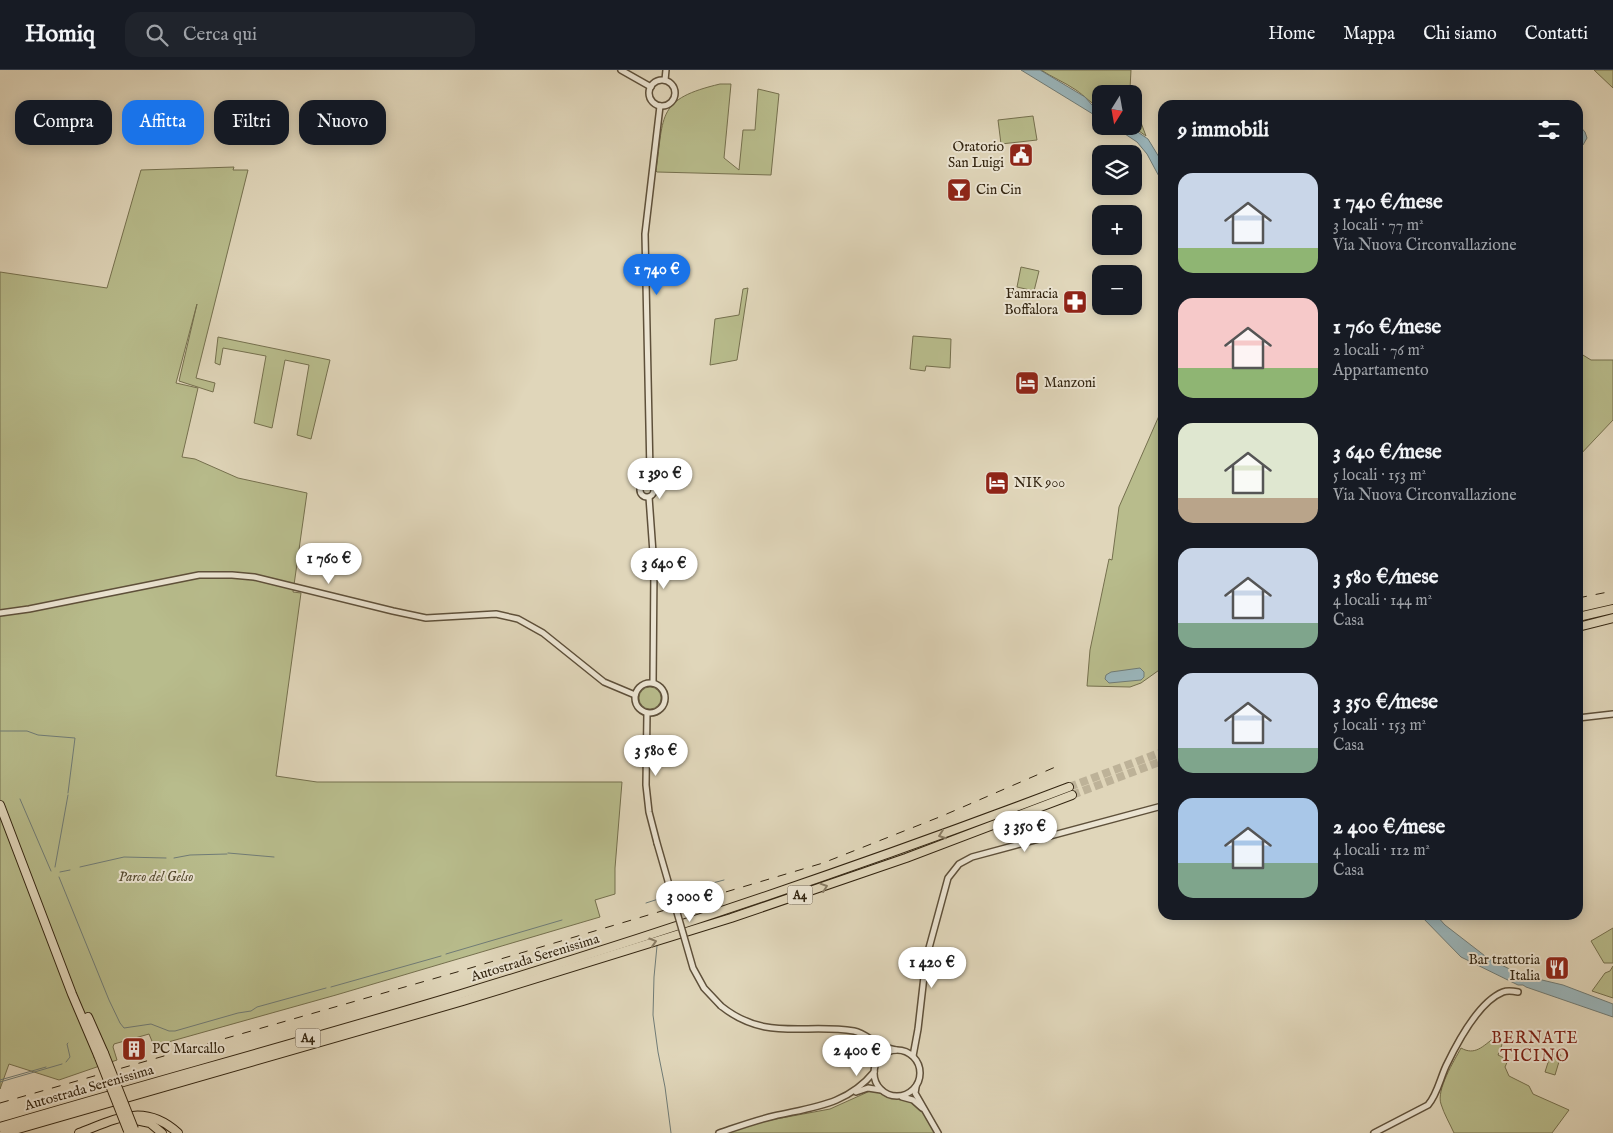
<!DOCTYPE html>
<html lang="it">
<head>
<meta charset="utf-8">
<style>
	body { margin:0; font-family:"IM FELL English",serif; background:#20242c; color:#f1f3f6; height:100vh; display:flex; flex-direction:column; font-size:19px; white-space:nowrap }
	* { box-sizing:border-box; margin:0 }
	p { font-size:16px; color:#9ea1a6 }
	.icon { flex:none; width:28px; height:28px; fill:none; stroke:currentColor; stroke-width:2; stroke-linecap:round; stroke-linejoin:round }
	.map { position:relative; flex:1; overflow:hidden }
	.details { position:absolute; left:1158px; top:30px; width:425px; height:820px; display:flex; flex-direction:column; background:#171b24; border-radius:15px; box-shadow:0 2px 12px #0003 }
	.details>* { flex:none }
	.top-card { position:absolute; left:15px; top:30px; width:475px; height:45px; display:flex; gap:10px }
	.needle { width:32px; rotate:191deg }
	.tools { position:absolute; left:1092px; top:15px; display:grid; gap:10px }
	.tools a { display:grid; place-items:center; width:50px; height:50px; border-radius:10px; background:#171b24; box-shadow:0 2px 12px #0003; font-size:25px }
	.price { position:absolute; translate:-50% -42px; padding:0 11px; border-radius:18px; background:#fff; color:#222; font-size:16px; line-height:32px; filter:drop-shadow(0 1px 2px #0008) }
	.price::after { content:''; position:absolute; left:50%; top:30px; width:15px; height:11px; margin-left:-8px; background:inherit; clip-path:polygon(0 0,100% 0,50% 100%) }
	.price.on { background:#1a73e8; color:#fff }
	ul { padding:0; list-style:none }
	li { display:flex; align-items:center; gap:15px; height:125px; padding:0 20px }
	li span { display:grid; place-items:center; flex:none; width:140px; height:100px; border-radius:15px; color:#555 }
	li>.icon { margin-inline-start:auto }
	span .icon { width:60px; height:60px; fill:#fffc; stroke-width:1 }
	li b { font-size:21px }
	h2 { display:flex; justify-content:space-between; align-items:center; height:60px; padding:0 20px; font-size:21px }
	.chip { padding:0 18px; border-radius:15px; background:#171b24; box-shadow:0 2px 12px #0003; font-size:18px; line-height:45px }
	.chip.on { background:#1a73e8; color:#fff }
	header { display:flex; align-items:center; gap:30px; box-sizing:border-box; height:70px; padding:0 25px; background:#171b24; border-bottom:1px solid #363941 }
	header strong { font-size:24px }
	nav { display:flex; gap:28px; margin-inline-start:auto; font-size:18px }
	.search { width:350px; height:45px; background:#20242c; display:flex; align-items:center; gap:12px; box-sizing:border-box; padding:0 18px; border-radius:15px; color:#9ea1a6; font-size:19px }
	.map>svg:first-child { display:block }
	.green { fill:#b8bc8c; stroke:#75704e }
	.water { fill:#9ab6bc; stroke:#707c77 }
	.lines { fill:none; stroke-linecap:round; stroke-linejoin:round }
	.stream { stroke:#707c77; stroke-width:1 }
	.highway-tunnel { stroke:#bdb298; stroke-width:8; stroke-dasharray:8 4; stroke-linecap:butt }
	.minor-casing { stroke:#5e503a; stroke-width:8 }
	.highway-casing { stroke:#322410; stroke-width:10 }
	.minor { stroke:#ebe4d2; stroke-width:5 }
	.highway { stroke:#e0d6ba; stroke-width:8 }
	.rail { stroke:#322410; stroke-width:1; stroke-dasharray:9 9; stroke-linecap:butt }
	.minor-bridge-casing { stroke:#5e503a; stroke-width:8; stroke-linecap:butt }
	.highway-bridge-casing { stroke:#322410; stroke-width:10; stroke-linecap:butt }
	.minor-bridge { stroke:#ebe4d2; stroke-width:5 }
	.highway-bridge { stroke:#e0d6ba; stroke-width:8 }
	.oneway { stroke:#897d65 }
	.labels { text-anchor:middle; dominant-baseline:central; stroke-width:4; stroke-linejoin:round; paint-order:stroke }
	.shield { fill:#ebe4d2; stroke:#6a5e4a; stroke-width:1 }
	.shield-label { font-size:12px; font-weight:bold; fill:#322410 }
	.poi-label { font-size:14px; fill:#322410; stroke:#ebe4d2; text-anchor:start }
	.park-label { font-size:14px; font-style:italic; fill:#544a2f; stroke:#ebe4d2 }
	.street-label { font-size:14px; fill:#322410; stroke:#ebe4d2 }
	.quarter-label { font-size:16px; letter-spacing:1px; fill:#7a1f14; stroke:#ebe4d2 }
</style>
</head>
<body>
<header>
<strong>Homiq</strong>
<div class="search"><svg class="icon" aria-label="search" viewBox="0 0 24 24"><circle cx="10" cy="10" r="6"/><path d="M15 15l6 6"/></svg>Cerca qui</div>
<nav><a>Home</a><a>Mappa</a><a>Chi siamo</a><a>Contatti</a></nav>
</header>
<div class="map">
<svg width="1613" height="1063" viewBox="0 0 1613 1063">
	<rect width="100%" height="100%" fill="#e0d6ba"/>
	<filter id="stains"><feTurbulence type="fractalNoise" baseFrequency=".004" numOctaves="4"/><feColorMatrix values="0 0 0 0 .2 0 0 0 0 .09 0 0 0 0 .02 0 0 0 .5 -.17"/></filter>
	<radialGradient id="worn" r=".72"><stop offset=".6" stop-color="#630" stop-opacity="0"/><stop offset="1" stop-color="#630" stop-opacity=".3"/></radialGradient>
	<g class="green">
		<path d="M1041,0H1131L1130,19L1131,24H1101V38C1091,34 1085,26 1076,20C1064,12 1052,7 1041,0Z"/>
		<path d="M1594,0H1613V18Z"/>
		<path d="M720,14H731L724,88L739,100L743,60H755L758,19L779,24L771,105L657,102L656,101C664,44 657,29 720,14Z"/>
		<path d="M1134,32V34L1146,66L1132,56H1134Z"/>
		<path d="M1033,46L1037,70L1001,74L998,50Z"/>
		<path d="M234,97L233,100H248L196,308L215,313L213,322L179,311L197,234L176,313L198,318L182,387L195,389L238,408L307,423L293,522L301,523L276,706L317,712H622L615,798V824L595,830L600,847L336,925L154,976L149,964L114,974L113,977L117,990L59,1010L9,994L0,1019V202L107,218L141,100Z"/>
		<path d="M1021,197L1039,201L1034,221L1017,217Z"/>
		<path d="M748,218L737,290L710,295L715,249L739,245L743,219Z"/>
		<path d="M913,266L951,269L950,298L926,296L925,301L910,299Z"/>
		<path d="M218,267L330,290L311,369L297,365L309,295L285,290L272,358L254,353L266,286L223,278L220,295L215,293Z"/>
		<path d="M1578,282L1591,290H1613V350L1578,387V287L1579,294L1580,289Z"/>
		<path d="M1162,339V598L1141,613L1130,617L1087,616L1090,580L1109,489L1112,490L1119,437Z"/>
		<circle cx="650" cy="628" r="11"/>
		<path d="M1613,858V893H1604L1591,871Z"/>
		<path d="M1613,896V928L1592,921L1605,903L1610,901Z"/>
		<path d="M1494,968L1503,972L1498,985L1508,990L1505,997L1509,1006L1529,1016L1533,1024L1569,1040L1552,1063H1454C1450,1054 1444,1044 1441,1034C1436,1020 1454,991 1461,978C1475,986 1483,976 1494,968Z"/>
		<path d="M1551,983L1561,985L1555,1005L1545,1002Z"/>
		<path d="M870,1021C878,1020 881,1025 888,1027C893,1029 899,1028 904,1029C922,1034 928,1048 935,1063H726L760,1052L830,1039Z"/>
	</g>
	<g class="water">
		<path d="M1021,0H1040L1085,27L1092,35L1101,39V49Z"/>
		<path d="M1578,40L1579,45L1578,54L1585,62L1587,68L1583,75L1578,78Z"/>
		<path d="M1113,56H1129L1148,69L1162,92V112L1147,84L1137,72Z"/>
		<path d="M1140,598L1144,602V607L1141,610L1109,613L1105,609L1106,605L1111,602Z"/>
		<path d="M1420,845H1436L1445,855L1489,889L1528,908L1542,910L1563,915L1613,934V947L1526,917L1523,915H1518L1461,887Z"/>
	</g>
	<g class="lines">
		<g class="stream">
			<path d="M0,661H27L38,665L75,668L68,723"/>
			<path d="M20,729L51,801"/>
			<path d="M228,783L274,787"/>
			<path d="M174,788L190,785L227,784"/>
			<path d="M55,797L68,725"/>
			<path d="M80,797L124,787L166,788"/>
			<path d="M60,802L70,800"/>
			<path d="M59,807L109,930L120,953L124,958L151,954L169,961H175L238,943L251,941L257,937L326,918"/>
			<path d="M675,823L724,810"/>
			<path d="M646,833L671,825"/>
			<path d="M657,876L654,907L653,945L658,982L665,1017L671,1063"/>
			<path d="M446,884L562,850"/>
			<path d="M331,917L441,886"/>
			<path d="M66,992L70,987L67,974L68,973"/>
			<path d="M0,1010L46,997"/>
			<path d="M0,1012L62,994"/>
		</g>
		<g class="highway-tunnel">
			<path d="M1069,717L1162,682"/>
			<path d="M1072,725L1162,691"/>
		</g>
		<defs>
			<g id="minor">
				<path d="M621,0L651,17"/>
				<circle cx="662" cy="23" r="13"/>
				<path d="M665,10L666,0"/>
				<path d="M647,413L650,403L645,164L660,36"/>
				<circle cx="647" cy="420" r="7"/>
				<path d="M649,427L654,497L653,613"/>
				<path d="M0,543L29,539L199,505H232L254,507L393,541L426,548L496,544L518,549L543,563L604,612L635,625"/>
				<circle cx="650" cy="628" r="15"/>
				<path d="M647,643L646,715L649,742L657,773"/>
				<path d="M1578,648L1613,644"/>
				<path d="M721,936C766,972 804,953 854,961C864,963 872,971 881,975C886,978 891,979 896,980"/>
				<path d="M869,970L876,979L877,990"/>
				<circle cx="897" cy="1003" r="23"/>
				<path d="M913,986L918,959L926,889L948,808L959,794L972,787L1162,736"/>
				<path d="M916,1017L915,1023L938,1063"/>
				<path d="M856,1022L868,1018L881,1020"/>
				<path d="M902,1027L913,1030L922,1038"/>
				<path d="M719,1063C737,1057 756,1050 774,1046C813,1037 847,1035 874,1002"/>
				<path d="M1374,1063L1428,1035C1437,1025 1440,1009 1446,996C1457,973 1478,932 1503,922C1508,920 1513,921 1518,922"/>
			</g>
			<g id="highway">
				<path d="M1578,547L1613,539"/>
				<path d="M1578,557L1613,548"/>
				<path d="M0,735L72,924L98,985"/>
				<path d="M88,947L104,983"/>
				<path d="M131,1049L150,1053L162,1063"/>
				<path d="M0,1057C153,1012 308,970 461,924C666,862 869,793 1069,717"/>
				<path d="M4,1063L463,931L731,848L906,788L1072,725"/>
				<path d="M79,1063C116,1049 144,1032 178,1063"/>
			</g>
		</defs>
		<use href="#minor" class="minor-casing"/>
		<use href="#highway" class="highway-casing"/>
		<use href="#minor" class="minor"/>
		<use href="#highway" class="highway"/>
		<g class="rail">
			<path d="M1578,528L1613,521"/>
			<path d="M0,1033L457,902L823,793L942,746L1060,695"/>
		</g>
		<defs>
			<path id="minor-bridge" d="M657,773L693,898L704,918L721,936"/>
			<g id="highway-bridge">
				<path d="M104,983L134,1059"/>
				<path d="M98,985L128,1061"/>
			</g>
		</defs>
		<use href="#minor-bridge" class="minor-bridge-casing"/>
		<use href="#highway-bridge" class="highway-bridge-casing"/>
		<use href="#minor-bridge" class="minor-bridge"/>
		<use href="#highway-bridge" class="highway-bridge"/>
	</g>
	<defs><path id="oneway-chevron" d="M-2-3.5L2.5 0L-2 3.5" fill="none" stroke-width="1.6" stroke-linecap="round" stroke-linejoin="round" transform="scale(1.25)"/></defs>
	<g class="oneway">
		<use href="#oneway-chevron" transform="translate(942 765) rotate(160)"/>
		<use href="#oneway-chevron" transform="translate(824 817) rotate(-19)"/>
		<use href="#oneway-chevron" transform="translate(653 872) rotate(-17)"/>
	</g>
	<defs>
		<symbol id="civic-square" viewBox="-11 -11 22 22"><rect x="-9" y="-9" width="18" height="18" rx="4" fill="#8f2418" stroke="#ebe4d2"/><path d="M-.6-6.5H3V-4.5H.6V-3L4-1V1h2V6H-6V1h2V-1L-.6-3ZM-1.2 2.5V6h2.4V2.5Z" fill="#fff"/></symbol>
		<symbol id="bar-square" viewBox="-11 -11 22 22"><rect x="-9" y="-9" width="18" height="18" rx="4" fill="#8f2418" stroke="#ebe4d2"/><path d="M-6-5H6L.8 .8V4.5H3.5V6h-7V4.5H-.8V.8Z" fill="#fff"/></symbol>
		<symbol id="pharmacy-square" viewBox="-11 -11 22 22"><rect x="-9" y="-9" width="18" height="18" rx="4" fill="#8f2418" stroke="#ebe4d2"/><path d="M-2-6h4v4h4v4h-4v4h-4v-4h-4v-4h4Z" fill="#fff"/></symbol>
		<symbol id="hotel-square" viewBox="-11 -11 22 22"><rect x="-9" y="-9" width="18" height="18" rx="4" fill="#8f2418" stroke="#ebe4d2"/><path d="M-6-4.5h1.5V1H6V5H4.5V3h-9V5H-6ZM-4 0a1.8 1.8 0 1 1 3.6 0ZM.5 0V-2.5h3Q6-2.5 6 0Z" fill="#fff"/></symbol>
		<symbol id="restaurant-square" viewBox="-11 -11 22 22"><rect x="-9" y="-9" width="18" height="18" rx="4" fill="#8f2418" stroke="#ebe4d2"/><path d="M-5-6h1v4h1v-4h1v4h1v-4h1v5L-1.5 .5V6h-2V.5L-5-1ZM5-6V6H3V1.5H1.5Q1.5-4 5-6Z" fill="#fff"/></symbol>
		<symbol id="building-square" viewBox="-11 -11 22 22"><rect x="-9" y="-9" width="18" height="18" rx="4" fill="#8f2418" stroke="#ebe4d2"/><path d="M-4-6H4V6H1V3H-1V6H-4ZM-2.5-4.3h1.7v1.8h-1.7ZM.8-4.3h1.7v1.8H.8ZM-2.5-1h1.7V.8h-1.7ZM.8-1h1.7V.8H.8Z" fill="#fff"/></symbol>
	</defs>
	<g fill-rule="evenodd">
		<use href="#civic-square" x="1007" y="71" width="28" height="28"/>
		<use href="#bar-square" x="945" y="106" width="28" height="28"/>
		<use href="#pharmacy-square" x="1061" y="218" width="28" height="28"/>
		<use href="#hotel-square" x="1013" y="299" width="28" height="28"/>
		<use href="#hotel-square" x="983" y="399" width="28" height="28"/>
		<use href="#restaurant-square" x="1543" y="884" width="28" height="28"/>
		<use href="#building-square" x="120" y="965" width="28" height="28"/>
	</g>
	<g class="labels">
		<g class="shield">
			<rect x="787.5" y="815.5" width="25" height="19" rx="4"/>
			<rect x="295.5" y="958.5" width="25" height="19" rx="4"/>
		</g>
		<g class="shield-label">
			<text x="800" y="825">A4</text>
			<text x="308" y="968">A4</text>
		</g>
		<g class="poi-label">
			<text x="1004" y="77" text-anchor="end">Oratorio<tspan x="1004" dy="16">San Luigi</tspan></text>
			<text x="976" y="120">Cin Cin</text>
			<text x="1058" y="224" text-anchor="end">Famracia<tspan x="1058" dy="16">Boffalora</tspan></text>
			<text x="1044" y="313">Manzoni</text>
			<text x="1014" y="413">NIK 900</text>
			<text x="1540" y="890" text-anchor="end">Bar trattoria<tspan x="1540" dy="16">Italia</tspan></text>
			<text x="152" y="979">PC Marcallo</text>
		</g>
		<g class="park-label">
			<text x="156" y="807">Parco del Gelso</text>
		</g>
		<g class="street-label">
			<text transform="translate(535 888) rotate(-17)">Autostrada Serenissima</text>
			<text transform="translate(89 1018) rotate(-16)">Autostrada Serenissima</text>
		</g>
		<g class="quarter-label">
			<text x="1535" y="969">BERNATE<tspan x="1535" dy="18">TICINO</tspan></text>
		</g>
	</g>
	<rect width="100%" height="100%" filter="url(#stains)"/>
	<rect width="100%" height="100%" fill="url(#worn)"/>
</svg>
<div class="tools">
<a><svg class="needle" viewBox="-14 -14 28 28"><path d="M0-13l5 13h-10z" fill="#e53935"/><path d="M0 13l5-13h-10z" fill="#9ea1a6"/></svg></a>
<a><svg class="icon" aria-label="layers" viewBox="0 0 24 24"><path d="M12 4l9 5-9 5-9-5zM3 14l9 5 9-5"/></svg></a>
<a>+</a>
<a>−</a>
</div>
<b class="price on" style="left:657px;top:226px">1 740 €</b>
<b class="price" style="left:660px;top:430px">1 390 €</b>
<b class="price" style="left:329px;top:515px">1 760 €</b>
<b class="price" style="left:664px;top:520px">3 640 €</b>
<b class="price" style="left:656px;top:707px">3 580 €</b>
<b class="price" style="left:1025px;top:783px">3 350 €</b>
<b class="price" style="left:690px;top:853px">3 000 €</b>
<b class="price" style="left:932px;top:919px">1 420 €</b>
<b class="price" style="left:857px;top:1007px">2 400 €</b>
<div class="top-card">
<a class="chip">Compra</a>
<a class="chip on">Affitta</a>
<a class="chip">Filtri</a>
<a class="chip">Nuovo</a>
</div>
<section class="details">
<h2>9 immobili<svg class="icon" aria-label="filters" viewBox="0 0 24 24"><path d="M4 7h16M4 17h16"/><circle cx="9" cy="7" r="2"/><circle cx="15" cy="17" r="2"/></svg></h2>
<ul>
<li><span style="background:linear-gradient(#c9d6e8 75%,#8fb573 0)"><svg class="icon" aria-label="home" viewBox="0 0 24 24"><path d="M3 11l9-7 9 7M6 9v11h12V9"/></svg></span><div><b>1 740 €/mese</b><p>3 locali · 77 m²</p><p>Via Nuova Circonvallazione</p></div></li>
<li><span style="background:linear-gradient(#f6c9c9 70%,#8fb573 0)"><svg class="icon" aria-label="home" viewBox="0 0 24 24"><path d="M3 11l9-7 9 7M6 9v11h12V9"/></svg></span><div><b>1 760 €/mese</b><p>2 locali · 76 m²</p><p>Appartamento</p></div></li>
<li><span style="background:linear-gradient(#dfe7d0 75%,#b9a48a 0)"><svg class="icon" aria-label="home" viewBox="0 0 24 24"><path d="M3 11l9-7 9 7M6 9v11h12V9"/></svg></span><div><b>3 640 €/mese</b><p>5 locali · 153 m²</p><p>Via Nuova Circonvallazione</p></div></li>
<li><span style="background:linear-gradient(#c9d6e8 75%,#7fa58c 0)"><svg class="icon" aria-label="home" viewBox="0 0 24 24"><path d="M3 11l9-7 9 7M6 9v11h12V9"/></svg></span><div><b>3 580 €/mese</b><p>4 locali · 144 m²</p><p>Casa</p></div></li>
<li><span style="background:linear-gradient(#c9d6e8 75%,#7fa58c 0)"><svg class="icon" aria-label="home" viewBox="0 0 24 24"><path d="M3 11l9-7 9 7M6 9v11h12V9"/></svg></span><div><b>3 350 €/mese</b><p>5 locali · 153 m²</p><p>Casa</p></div></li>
<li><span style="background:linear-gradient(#a9c7e8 65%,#7fa58c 0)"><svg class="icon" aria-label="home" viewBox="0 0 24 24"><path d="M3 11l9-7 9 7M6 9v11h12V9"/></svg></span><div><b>2 400 €/mese</b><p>4 locali · 112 m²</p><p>Casa</p></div></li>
</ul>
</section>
</div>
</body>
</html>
